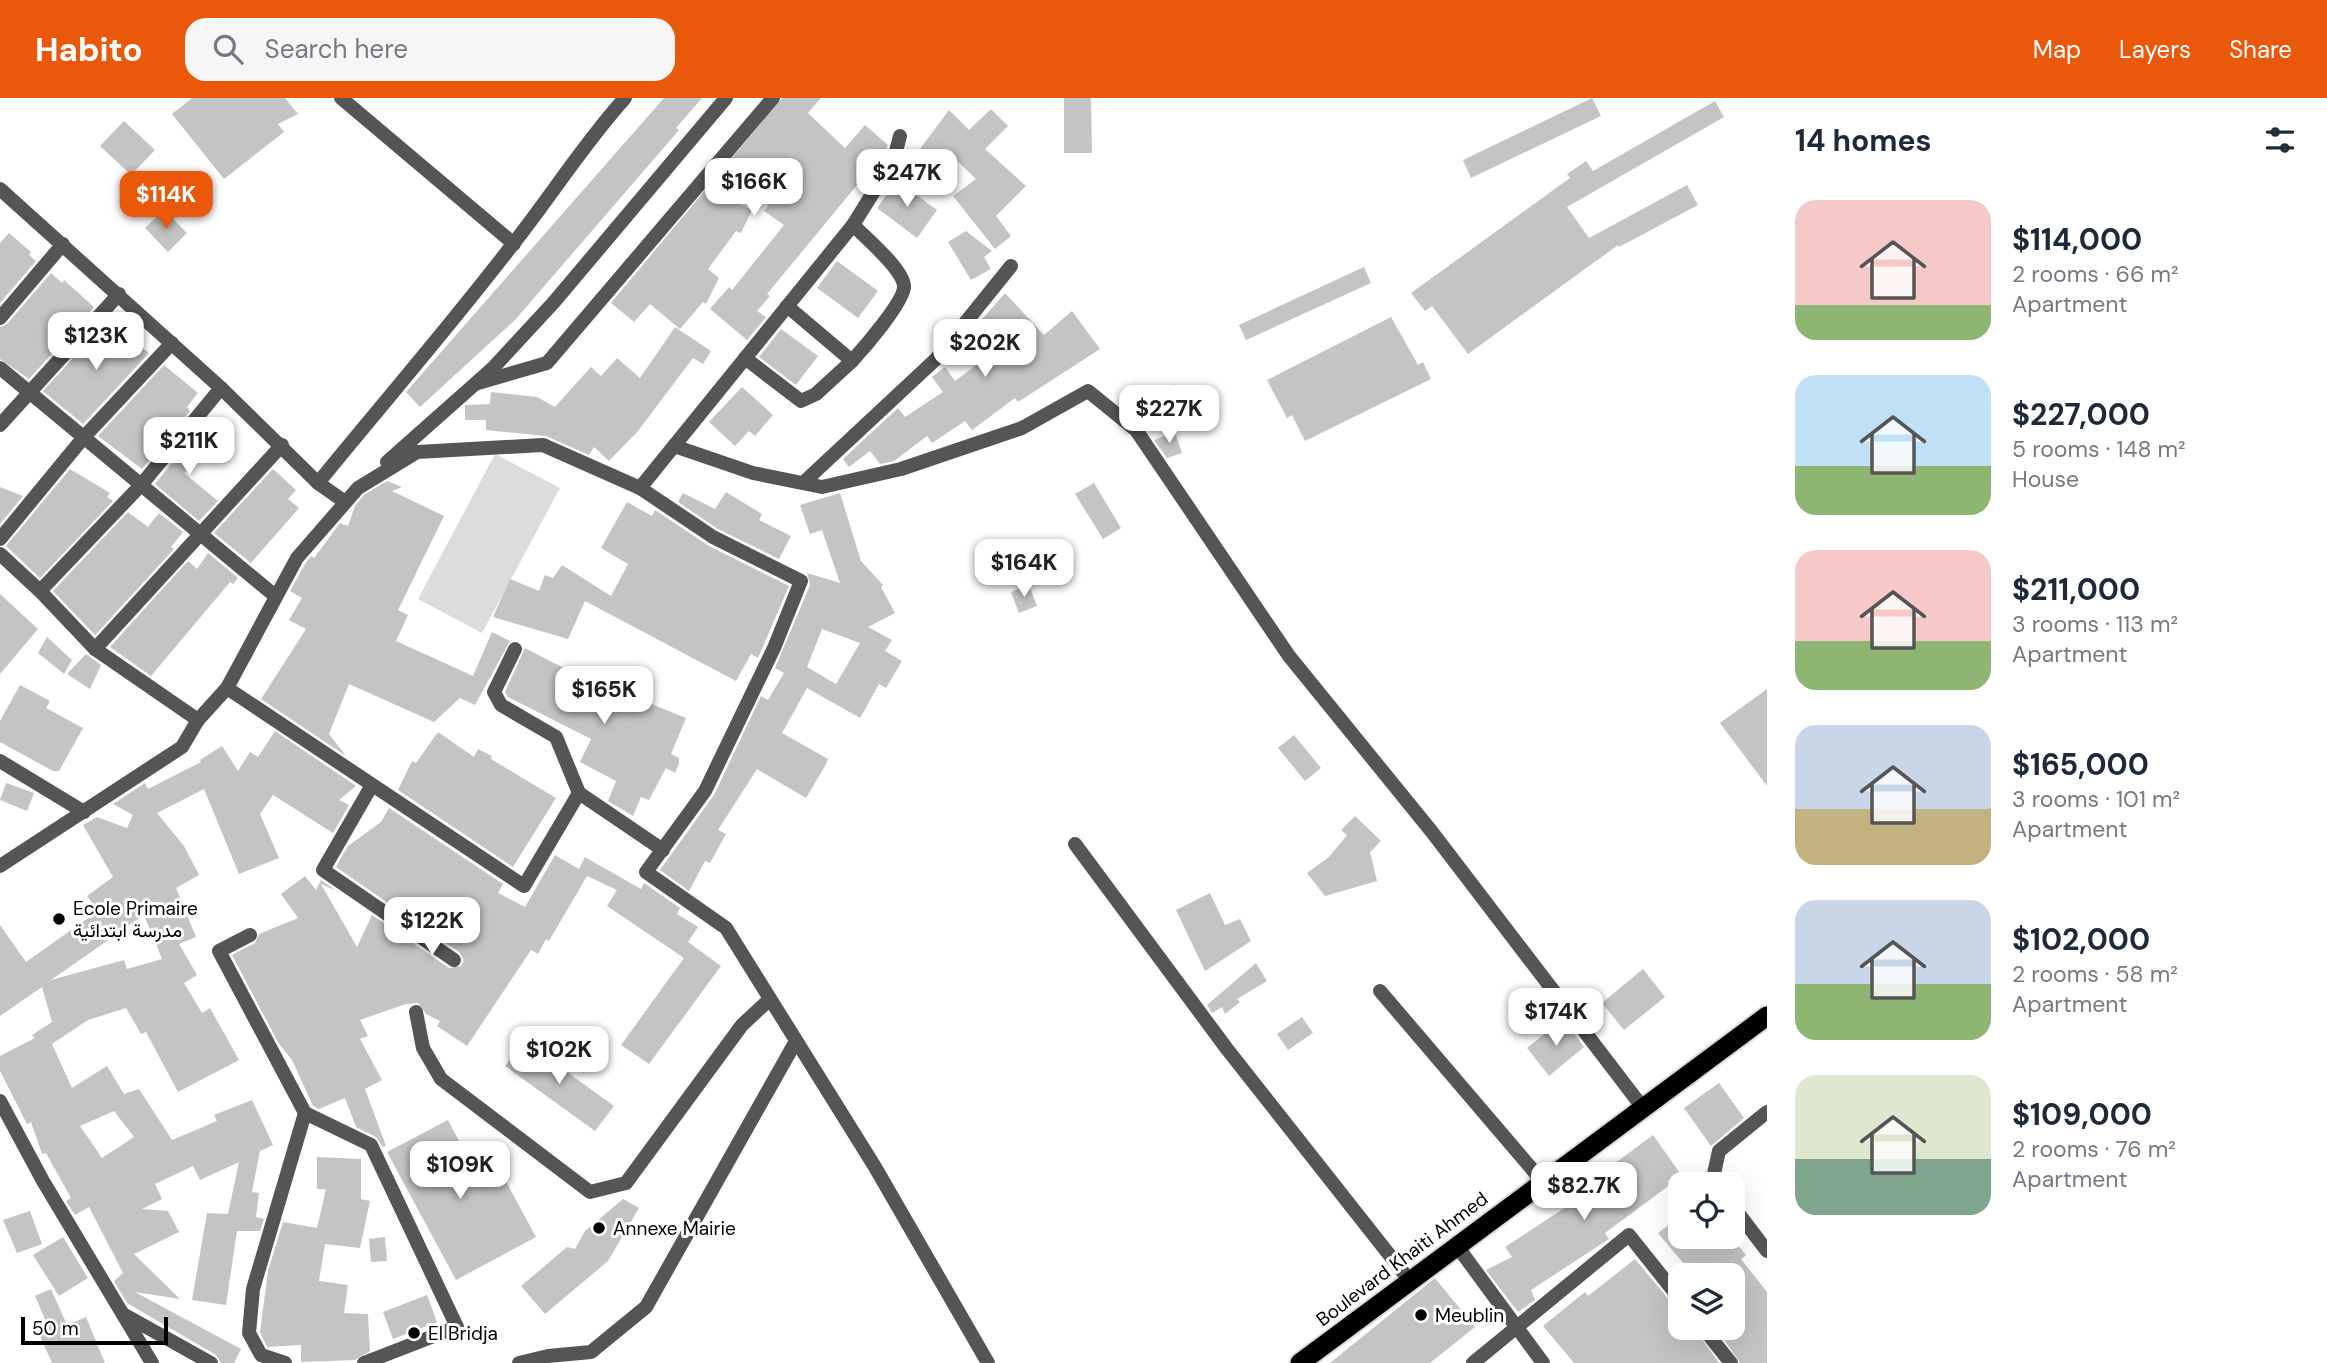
<!DOCTYPE html>
<html lang="en">
<head>
<meta charset="utf-8">
<style>
	body { margin:0; font-family:"DM Sans",Vazirmatn,sans-serif; background:#f6f6f7; color:#1f2937; height:100vh; display:flex; flex-direction:column; font-size:26px; white-space:nowrap }
	* { box-sizing:border-box; margin:0 }
	p { font-size:23px; color:#747a83 }
	.icon { flex:none; width:38px; height:38px; fill:none; stroke:currentColor; stroke-width:2; stroke-linecap:round; stroke-linejoin:round }
	.map { position:relative; flex:1; overflow:hidden }
	.drawer { display:flex; flex-direction:column; background:#fff; width:560px }
	.drawer>* { flex:none }
	.fabs { position:absolute; left:1668px; top:1074px; display:grid; gap:14px }
	.fabs a { display:grid; place-items:center; width:77px; height:77px; border-radius:14px; background:#fff; box-shadow:0 7px 28px #0002; font-size:35px }
	.scale { position:absolute; left:21px; bottom:18px; width:147px; box-sizing:border-box; padding-left:7px; border:4px solid #000; border-top:0; font-size:19px; line-height:24px; white-space:nowrap; color:#000; -webkit-text-stroke:5px #fff; paint-order:stroke }
	.price { position:absolute; translate:-50% -60px; padding:0 16px; border-radius:14px; background:#fff; color:#222; font-size:23px; line-height:46px; filter:drop-shadow(0 2px 4px #0008) }
	.price::after { content:''; position:absolute; left:50%; top:42px; width:21px; height:16px; margin-left:-10px; background:inherit; clip-path:polygon(0 0,100% 0,50% 100%) }
	.price.active { background:#ea580c; color:#fff }
	ul { padding:0; list-style:none }
	li { display:flex; align-items:center; gap:21px; height:175px; padding:0 28px }
	li span { display:grid; place-items:center; flex:none; width:196px; height:140px; border-radius:21px; color:#555 }
	li>.icon { margin-inline-start:auto }
	span .icon { width:84px; height:84px; fill:#fffc; stroke-width:1 }
	li b { font-size:30px }
	h2 { display:flex; justify-content:space-between; align-items:center; height:84px; padding:0 28px; font-size:30px }
	header { display:flex; align-items:center; gap:42px; box-sizing:border-box; height:98px; padding:0 35px; background:#ea580c; color:#fff }
	header strong { font-size:33px }
	nav { display:flex; gap:38px; margin-inline-start:auto; font-size:24px }
	.search { width:490px; height:63px; background:#f6f6f7; display:flex; align-items:center; gap:18px; box-sizing:border-box; padding:0 24px; border-radius:21px; color:#747a83; font-size:26px }
	main { display:flex; flex:1; min-height:0 }
	.map>svg:first-child { display:block }
	.green { fill:#dcdcdc }
	.building { fill:#c4c4c4; fill-rule:evenodd }
	.lines { fill:none; stroke-linecap:round; stroke-linejoin:round }
	.trunk-casing { stroke:#dbdbdb; stroke-width:23 }
	.minor { stroke:#555; stroke-width:14 }
	.trunk { stroke:#000; stroke-width:19 }
	.poi-dot { fill:#000; stroke:#fff; stroke-width:2.5 }
	.labels { text-anchor:middle; dominant-baseline:central; stroke-width:6; stroke-linejoin:round; paint-order:stroke }
	.poi-label { font-size:19px; fill:#000; stroke:#fff; text-anchor:start }
	.street-label { font-size:19px; fill:#000; stroke:#fff }
</style>
</head>
<body>
<header>
<strong>Habito</strong>
<div class="search"><svg class="icon" aria-label="search" viewBox="0 0 24 24"><circle cx="10" cy="10" r="6"/><path d="M15 15l6 6"/></svg>Search here</div>
<nav><a>Map</a><a>Layers</a><a>Share</a></nav>
</header>
<main>
<div class="map">
<svg width="1767" height="1265" viewBox="0 0 1767 1265">
	<rect width="100%" height="100%" fill="#fff"/>
	<path class="green" d="M495,356L560,390L482,535L418,501Z"/>
	<g class="building">
		<path d="M192,0H285L298,16L278,26L284,34L224,81L172,16Z"/>
		<path d="M664,0H702L676,30L679,32L515,222L420,309L406,294Z"/>
		<path d="M782,0H821L808,15L845,50L865,27L888,47L886,52L767,196L770,198L757,213L766,219L747,242L710,211L729,189L732,192L784,127L764,113L778,94L757,75L733,103L752,112L741,135L736,133L708,171L719,180L706,206L703,204L680,231L650,206L634,224L611,205Z"/>
		<path d="M1064,0H1091L1092,55H1064Z"/>
		<path d="M1592,0L1601,18L1471,80L1463,62Z"/>
		<path d="M1715,3L1724,19L1567,109L1589,140L1687,87L1698,107L1619,149L1618,147L1468,256L1432,208L1425,213L1411,195L1570,80L1567,76L1586,63L1593,73Z"/>
		<path d="M991,11L1008,28L985,51L1026,88L996,118L1011,138L995,151L953,98L976,81L952,58L933,73L920,56V51L949,12L969,32Z"/>
		<path d="M124,23L155,52L131,77L100,48Z"/>
		<path d="M897,83L937,112L917,140L877,110Z"/>
		<path d="M164,112L187,135L168,154L145,130Z"/>
		<path d="M966,133L992,153L984,159L991,171L971,182L948,144Z"/>
		<path d="M9,135L31,154L29,157L36,163L0,205V145Z"/>
		<path d="M837,163L878,193L858,220L817,190Z"/>
		<path d="M1364,169L1371,185L1246,242L1239,227Z"/>
		<path d="M51,175L62,185L64,182L94,209L29,281L0,261V229L7,226Z"/>
		<path d="M1005,195L1044,237L1072,213L1100,251L1018,304L1015,300L972,332L965,323L932,345L927,338L894,363L880,366L870,353L849,369L843,361L898,310L905,319L943,294L932,279L945,269L955,283L983,262L964,242Z"/>
		<path d="M1391,219L1418,267L1423,264L1431,281L1305,343L1292,317L1287,320L1267,282Z"/>
		<path d="M108,222L149,255L83,326L43,293Z"/>
		<path d="M675,229L711,253L703,266L693,260L638,333L609,363L594,349L589,357L546,338L486,332V322H465V307L490,306L491,294L537,299L555,309L591,269L601,278L617,260L640,280Z"/>
		<path d="M781,231L818,258L796,287L759,259Z"/>
		<path d="M164,267L198,295L187,309L190,313L142,371L98,338Z"/>
		<path d="M1174,286L1187,305L1174,313L1162,295Z"/>
		<path d="M742,289L773,317L755,338L749,333L735,348L709,324Z"/>
		<path d="M202,328L218,346L184,375L218,403L199,423L155,386Z"/>
		<path d="M1175,334L1182,355L1167,360L1154,342Z"/>
		<path d="M70,371L110,395L107,399L113,403L40,480L6,448Z"/>
		<path d="M273,371L296,392L288,401L299,410L251,465L214,435Z"/>
		<path d="M387,383L402,389L392,393L444,418L398,512L408,517L396,543L473,578L492,534L510,543L475,607L460,600L434,624L349,586L329,636L346,658L261,601L306,531L289,522L302,500L290,493L305,466L311,458L314,460L340,425L348,428L355,408L364,397Z"/>
		<path d="M1094,385L1121,430L1103,441L1075,396Z"/>
		<path d="M0,389L23,398L0,426Z"/>
		<path d="M726,394L762,416L759,422L791,438L779,461L718,431L678,404L683,395L715,411Z"/>
		<path d="M840,395L861,463L883,487L881,489L895,515L868,529L892,542L885,553L902,563L886,590L879,586L860,620L807,590L782,635L828,661L825,668L806,700L757,671L718,732L726,736L710,765L705,763L689,793L660,772L714,697L761,598L768,602L784,575L775,570L810,487L807,475L840,485L822,432L810,436L800,407ZM822,531L860,545L836,586L807,569Z"/>
		<path d="M627,404L652,418L655,412L709,448L789,488L758,560L751,556L736,583L585,503L568,541L493,519L510,481L539,493L545,477L553,480L562,467L611,498L628,466L601,450Z"/>
		<path d="M128,414L148,429L159,415L183,434L171,449L174,451L95,537L53,493Z"/>
		<path d="M208,455L238,480L233,486L230,484L151,578L110,549L188,463L197,471Z"/>
		<path d="M1029,487L1037,508L1019,515L1011,494Z"/>
		<path d="M0,496L38,531L0,576Z"/>
		<path d="M47,539L72,562L64,576L38,555Z"/>
		<path d="M525,550L616,597L623,585L651,601L649,605L686,620L671,656L679,660V666L675,675L666,670L649,702L641,699L633,718L608,703L616,683L580,664L591,641L508,599L505,594Z"/>
		<path d="M86,556L101,567L90,591L67,576Z"/>
		<path d="M20,587L50,603L46,610L83,630L59,673H53L0,644V623Z"/>
		<path d="M1767,591V688L1720,625Z"/>
		<path d="M275,633L356,688L339,702L349,707L333,735L273,697L260,716L279,760L239,776L204,691L157,715L184,748L199,777L176,790L196,839L179,846L197,877L184,885L202,915L210,910L239,962L178,994L146,934L141,936L126,910L88,922L52,946L72,990L107,968L124,996L139,991L172,1042L217,1023L214,1017L252,1002L273,1047L260,1053L252,1094L259,1095L256,1119L264,1121L260,1133H237L226,1207L192,1202L207,1115L228,1116L239,1064L200,1082L193,1068L155,1086L162,1101L142,1111L168,1113L179,1134L134,1156L180,1201L135,1194L241,1251L234,1265H221L216,1257L127,1205L114,1183L123,1175L89,1109L75,1117L66,1103L71,1100L46,1055L42,1056L31,1024L27,1026L0,973V958L35,940L32,937L52,924L42,889L0,918V827L26,864L98,813L87,798L113,779L83,727L97,719L127,730L133,717L113,706L145,685L148,691L201,664L200,662L222,648L238,673L250,654L258,659ZM144,817L162,861L127,871L124,862L51,882ZM114,1013L134,1039L102,1060L80,1028Z"/>
		<path d="M438,634L474,659L478,651L492,658L491,661L556,700L513,769L398,692L412,663L416,665Z"/>
		<path d="M1294,637L1321,670L1305,683L1278,650Z"/>
		<path d="M6,685L34,695L27,713L0,702Z"/>
		<path d="M389,710L503,786L498,795L525,809L555,757L579,771L585,759L641,791L644,785L680,810L677,816L698,829L688,844L721,868L649,966L621,947L684,860L607,808L617,792L587,778L549,843L546,841L538,856L531,852L467,948L437,928L440,923L426,916L418,905L406,906L360,922L368,938L360,941L382,982L365,991L386,1048L383,1049L376,1039L356,1029L345,1000L319,1011L313,1008L292,962L279,946L232,857L255,845L259,836L298,820L281,796L305,778L316,792L321,782L337,793L321,786L357,849L372,817L449,870L461,868L464,862L459,854L336,769L348,748L381,724Z"/>
		<path d="M1355,718L1381,743L1370,754L1377,783L1325,798L1307,775L1329,759L1347,737L1341,732Z"/>
		<path d="M1210,795L1225,827L1240,821L1251,843L1205,873L1176,812Z"/>
		<path d="M1256,865L1267,883L1237,901L1240,904L1225,916L1222,909L1212,915L1207,907Z"/>
		<path d="M1643,871L1665,899L1624,932L1602,905Z"/>
		<path d="M1302,919L1313,935L1288,952L1277,936Z"/>
		<path d="M1563,921L1584,949L1549,978L1527,950Z"/>
		<path d="M523,942L614,1008L595,1033L505,968Z"/>
		<path d="M1719,985L1744,1020L1711,1048L1684,1010Z"/>
		<path d="M448,1022L475,1074L486,1068L494,1083L503,1078L536,1139L456,1182L387,1054Z"/>
		<path d="M1653,1037L1682,1078L1605,1135L1609,1141L1531,1192L1535,1202L1518,1214L1486,1172L1512,1159L1505,1149L1583,1098L1579,1092Z"/>
		<path d="M317,1059L361,1061V1101L370,1103L360,1150L325,1146L319,1183L348,1187L344,1215L368,1216L370,1253L355,1262L301,1264V1247L267,1249L260,1234L268,1173L283,1124L317,1130L326,1091H317Z"/>
		<path d="M623,1101L639,1110L608,1163L545,1216L521,1188L567,1149L575,1151L585,1133Z"/>
		<path d="M30,1113L42,1146L17,1155L3,1122Z"/>
		<path d="M1680,1118V1139H1731L1746,1157L1741,1161L1767,1194V1265H1740L1716,1230H1732V1178H1694L1658,1135Z"/>
		<path d="M63,1139L88,1180L59,1198L33,1157Z"/>
		<path d="M385,1139L387,1163L371,1164L369,1141Z"/>
		<path d="M1635,1161L1680,1215V1230H1694L1719,1265H1574L1543,1228L1585,1194L1588,1198Z"/>
		<path d="M1435,1180L1475,1229L1430,1265H1330Z"/>
		<path d="M51,1191L67,1227L86,1219L105,1265H52L40,1238L50,1233L35,1198Z"/>
		<path d="M427,1197L437,1224L393,1241L383,1214Z"/>
	</g>
	<g class="lines">
		<defs>
			<path id="trunk" d="M1300,1265L1767,918"/>
		</defs>
		<use href="#trunk" class="trunk-casing"/>
		<g class="minor">
			<path d="M341,0L514,146"/>
			<path d="M0,91L221,290L318,385L345,404"/>
			<path d="M787,208L852,263C863,251 905,203 904,188C903,171 866,140 853,127"/>
			<path d="M0,220L63,146"/>
			<path d="M745,260L801,303L816,296L852,263"/>
			<path d="M0,270L274,497"/>
			<path d="M478,285L547,265L773,0"/>
			<path d="M0,327L119,196"/>
			<path d="M674,348L753,375L822,389L901,371L1022,330L1088,293L1136,332L1289,558L1432,734L1643,1010"/>
			<path d="M387,364L493,270L554,204L726,0"/>
			<path d="M318,385C383,305 451,227 513,146C551,98 585,44 625,0"/>
			<path d="M803,385L936,261L1011,168"/>
			<path d="M640,390L853,127L894,61L900,38"/>
			<path d="M0,441L84,339L172,245"/>
			<path d="M0,456L40,493L95,551L198,622"/>
			<path d="M40,493L141,387L221,290"/>
			<path d="M95,551L282,347"/>
			<path d="M515,551L494,594L501,607L556,639L579,695"/>
			<path d="M227,590L524,788L579,695L663,752"/>
			<path d="M0,663L84,714"/>
			<path d="M372,687L323,772L454,862"/>
			<path d="M1075,746L1227,951L1410,1183"/>
			<path d="M0,768L182,649L198,622L227,590L297,460L358,390L417,354L543,347L640,390L713,439L801,483L774,550L705,693L646,774L726,830L875,1069L988,1265"/>
			<path d="M250,837L219,853L305,1015L371,1047L457,1229L364,1265"/>
			<path d="M1380,893L1543,1084"/>
			<path d="M416,914L423,950L441,981L590,1094L626,1085L742,927L770,901"/>
			<path d="M0,1003L43,1083L152,1265"/>
			<path d="M1718,1087L1713,1080L1719,1053L1767,1014"/>
			<path d="M1732,1107L1767,1153"/>
			<path d="M1457,1148L1543,1265"/>
			<path d="M123,1216L211,1265"/>
			<path d="M1703,1230L1731,1265"/>
			<path d="M285,1265L261,1257L249,1235L253,1191L305,1015"/>
			<path d="M519,1265L544,1259"/>
			<path d="M536,1265L548,1258L591,1254L646,1209L796,943"/>
			<path d="M1473,1265L1629,1137L1680,1201"/>
		</g>
		<use href="#trunk" class="trunk"/>
	</g>
	<g class="poi-dot">
		<circle cx="59" cy="821" r="7"/>
		<circle cx="599" cy="1130" r="7"/>
		<circle cx="1421" cy="1217" r="7"/>
		<circle cx="414" cy="1235" r="7"/>
	</g>
	<g class="labels">
		<g class="poi-label">
			<text x="73" y="810">Ecole Primaire<tspan x="73" dy="22">مدرسة ابتدائية</tspan></text>
			<text x="613" y="1130">Annexe Mairie</text>
			<text x="1435" y="1217">Meublin</text>
			<text x="428" y="1235">El Bridja</text>
		</g>
		<g class="street-label">
			<text transform="translate(1402 1161) rotate(-37)">Boulevard Khaiti Ahmed</text>
		</g>
	</g>
</svg>
<div class="fabs">
<a><svg class="icon" aria-label="locate" viewBox="0 0 24 24"><circle cx="12" cy="12" r="6"/><path d="M12 2v4M12 18v4M2 12h4M18 12h4"/></svg></a>
<a><svg class="icon" aria-label="layers" viewBox="0 0 24 24"><path d="M12 4l9 5-9 5-9-5zM3 14l9 5 9-5"/></svg></a>
</div>
<div class="scale">50 m</div>
<b class="price" style="left:907px;top:111px">$247K</b>
<b class="price" style="left:754px;top:120px">$166K</b>
<b class="price active" style="left:166px;top:133px">$114K</b>
<b class="price" style="left:96px;top:274px">$123K</b>
<b class="price" style="left:985px;top:281px">$202K</b>
<b class="price" style="left:1169px;top:347px">$227K</b>
<b class="price" style="left:189px;top:379px">$211K</b>
<b class="price" style="left:1024px;top:501px">$164K</b>
<b class="price" style="left:604px;top:628px">$165K</b>
<b class="price" style="left:432px;top:859px">$122K</b>
<b class="price" style="left:1556px;top:950px">$174K</b>
<b class="price" style="left:559px;top:988px">$102K</b>
<b class="price" style="left:460px;top:1103px">$109K</b>
<b class="price" style="left:1584px;top:1124px">$82.7K</b>
</div>
<section class="drawer">
<h2>14 homes<svg class="icon" aria-label="filters" viewBox="0 0 24 24"><path d="M4 7h16M4 17h16"/><circle cx="9" cy="7" r="2"/><circle cx="15" cy="17" r="2"/></svg></h2>
<ul>
<li><span style="background:linear-gradient(#f6c9c9 75%,#8fb573 0)"><svg class="icon" aria-label="home" viewBox="0 0 24 24"><path d="M3 11l9-7 9 7M6 9v11h12V9"/></svg></span><div><b>$114,000</b><p>2 rooms · 66 m²</p><p>Apartment</p></div></li>
<li><span style="background:linear-gradient(#bfe0f5 65%,#8fb573 0)"><svg class="icon" aria-label="home" viewBox="0 0 24 24"><path d="M3 11l9-7 9 7M6 9v11h12V9"/></svg></span><div><b>$227,000</b><p>5 rooms · 148 m²</p><p>House</p></div></li>
<li><span style="background:linear-gradient(#f6c9c9 65%,#8fb573 0)"><svg class="icon" aria-label="home" viewBox="0 0 24 24"><path d="M3 11l9-7 9 7M6 9v11h12V9"/></svg></span><div><b>$211,000</b><p>3 rooms · 113 m²</p><p>Apartment</p></div></li>
<li><span style="background:linear-gradient(#c9d6e8 60%,#c2b280 0)"><svg class="icon" aria-label="home" viewBox="0 0 24 24"><path d="M3 11l9-7 9 7M6 9v11h12V9"/></svg></span><div><b>$165,000</b><p>3 rooms · 101 m²</p><p>Apartment</p></div></li>
<li><span style="background:linear-gradient(#c9d6e8 60%,#8fb573 0)"><svg class="icon" aria-label="home" viewBox="0 0 24 24"><path d="M3 11l9-7 9 7M6 9v11h12V9"/></svg></span><div><b>$102,000</b><p>2 rooms · 58 m²</p><p>Apartment</p></div></li>
<li><span style="background:linear-gradient(#dfe7d0 60%,#7fa58c 0)"><svg class="icon" aria-label="home" viewBox="0 0 24 24"><path d="M3 11l9-7 9 7M6 9v11h12V9"/></svg></span><div><b>$109,000</b><p>2 rooms · 76 m²</p><p>Apartment</p></div></li>
</ul>
</section>
</main>
</body>
</html>
